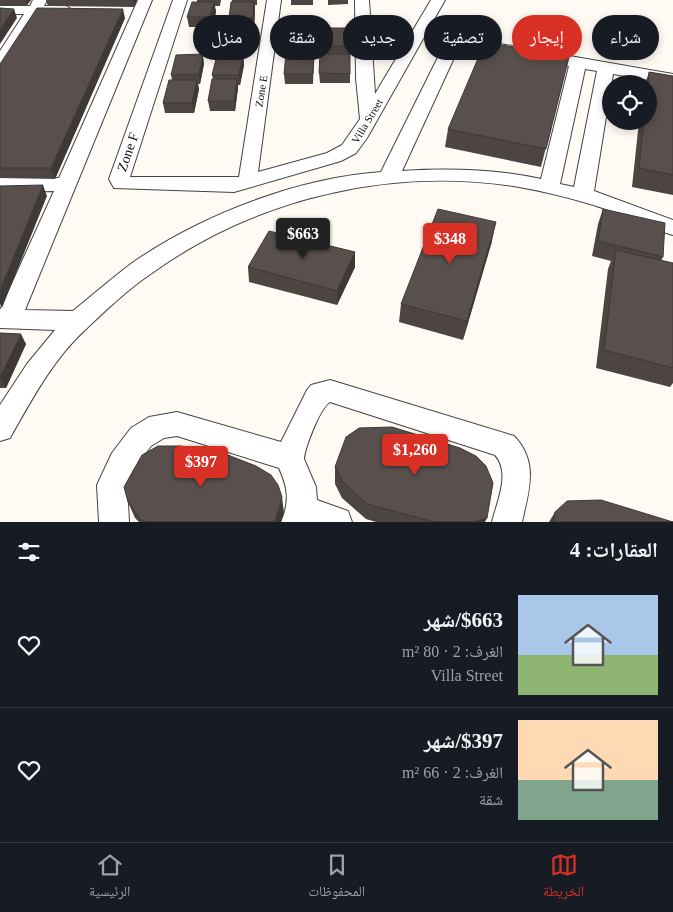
<!DOCTYPE html>
<html lang="ar">
<head>
<meta charset="utf-8">
<style>
	body { margin:0; font-family:"Times New Roman","Noto Naskh Arabic",serif; background:#20242c; color:#f1f3f6; direction:rtl; height:100vh; display:flex; flex-direction:column; font-size:19px; white-space:nowrap }
	* { box-sizing:border-box; margin:0 }
	p { font-size:16px; color:#9ea1a6 }
	.icon { flex:none; width:28px; height:28px; fill:none; stroke:currentColor; stroke-width:2; stroke-linecap:round; stroke-linejoin:round }
	.map { position:relative; height:522px; overflow:hidden; direction:ltr }
	.sheet { display:flex; flex-direction:column; background:#171b24; flex:1 }
	.sheet>* { flex:none }
	.hud { position:absolute; left:15px; top:15px; width:644px; height:45px; direction:rtl; display:flex; gap:10px }
	.tools { position:absolute; left:602px; top:75px; display:grid; gap:10px }
	.tools a { display:grid; place-items:center; width:55px; height:55px; border-radius:50%; background:#171b24; box-shadow:0 2px 8px #0003; font-size:25px }
	.price { position:absolute; translate:-50% -42px; padding:0 11px; border-radius:5px; background:#d93025; color:#fff; font-size:16px; line-height:32px; filter:drop-shadow(0 1px 2px #0008) }
	.price::after { content:''; position:absolute; left:50%; top:30px; width:15px; height:11px; margin-left:-8px; background:inherit; clip-path:polygon(0 0,100% 0,50% 100%) }
	.price.on { background:#222; color:#fff }
	ul { padding:0; list-style:none }
	li { display:flex; align-items:center; gap:15px; height:125px; padding:0 15px }
	li+li { border-top:1px solid #363941 }
	li span { display:grid; place-items:center; flex:none; width:140px; height:100px; border-radius:0px; color:#555 }
	li>.icon { margin-inline-start:auto }
	span .icon { width:60px; height:60px; fill:#fffc; stroke-width:1 }
	li b { font-size:21px }
	h2 { display:flex; justify-content:space-between; align-items:center; height:60px; padding:0 15px; font-size:21px }
	.chip { padding:0 18px; border-radius:22px; background:#171b24; box-shadow:0 2px 8px #0003; font-size:18px; line-height:45px }
	.chip.on { background:#d93025; color:#fff }
	.menu { display:flex; justify-content:space-around; align-items:center; height:70px; border-top:1px solid #363941; background:#171b24; font-size:14px; color:#9ea1a6 }
	.menu a { display:grid; justify-items:center; gap:2px }
	.menu .on { color:#d93025 }
	.map>svg:first-child { display:block }
	.lines { fill:none; stroke-linecap:round; stroke-linejoin:round }
	.minor-casing { stroke:#434343; stroke-width:2 }
	.minor { fill:#fff; fill-rule:evenodd }
	.wall { fill:#4d4542 }
	.shaded-wall { fill:#3e3836 }
	.building { fill:#59504d; stroke:#3e3836 }
	.labels { text-anchor:middle; dominant-baseline:central; stroke-width:5; stroke-linejoin:round; paint-order:stroke }
	.far-street-label { font-size:11px; fill:#101010; stroke:#fff }
	.street-label { font-size:14px; fill:#101010; stroke:#fff }
</style>
</head>
<body>
<div class="map">
<svg width="673" height="522" viewBox="0 0 673 522">
	<rect width="100%" height="100%" fill="#fffbf4"/>
	<g class="lines">
		<defs>
			<g id="minor">
				<path d="M33,0H47L44,6H66L73,10L66,14H39L6,66L0,68V51L24,14H0V6H30Z"/>
				<path d="M138,0H152L25,310L73,311C93,295 114,276 135,261C204,214 298,178 381,172L446,41L454,36L673,74V84L613,74L594,191L673,220V235C645,227 618,212 590,204C567,197 542,191 519,187C392,166 256,198 152,273C128,289 105,311 85,330C53,359 31,401 10,438L0,441V405L27,364L55,330L0,328V310L54,191L0,192V178H59ZM459,47L569,66L541,179C495,169 448,168 402,171ZM585,69L597,71L574,187L560,184Z"/>
				<path d="M173,0H187L130,177H239L267,0H281L258,172L327,153L342,145L360,119L356,78L355,0H369L375,94L431,0H445L367,138L356,153L341,161L234,192L114,188L109,179Z"/>
				<path d="M330,380L514,436C539,462 529,490 522,522H492C497,501 511,473 495,455L330,402C320,408 305,447 304,459L316,487L317,500L348,511L352,522H281C290,501 288,488 279,468L177,436L164,438L151,446L133,470L127,485L129,522H99L97,485L112,453L131,428L149,417L177,412L281,442L307,390L311,385Z"/>
			</g>
		</defs>
		<use href="#minor" class="minor-casing"/>
		<use href="#minor" class="minor"/>
	</g>
	<g class="wall">
		<path d="M0,0H31L27,5H0Z"/>
		<path d="M46,0H137L134,7L48,6Z"/>
		<path d="M197,0H221L220,6H215L216,12L212,27H189L187,17L197,2Z"/>
		<path d="M232,0H257V5H255V11L254,27H230L229,18Z"/>
		<rect x="291" y="0" width="22" height="5"/>
		<path d="M328,0H348V4L328,5Z"/>
		<path d="M125,18L55,179L0,178V64Z"/>
		<path d="M309,28V54H314L313,84H285L284,74L287,54L286,47Z"/>
		<path d="M324,28L350,46V83H320L319,73L325,54Z"/>
		<path d="M243,55L244,65L240,85H238V88L235,111H210L208,101L213,79L212,75Z"/>
		<path d="M569,57L541,167L445,147L448,129Z"/>
		<path d="M204,64L200,84H198L199,89L194,113H165L163,103L172,80L171,75Z"/>
		<path d="M649,72L673,76V195L632,187L639,121H649V84H645Z"/>
		<path d="M603,209L663,257L661,261L673,263V383L670,387L596,368L608,269L611,261L592,256L598,224Z"/>
		<path d="M492,241L463,340L399,322L401,304Z"/>
		<path d="M355,252V267L337,305L249,282L248,267Z"/>
		<path d="M0,333L26,344L6,388H0Z"/>
		<path d="M335,467L485,522H376L366,519L342,498L335,484Z"/>
		<path d="M128,502L284,513L281,522H139L135,518Z"/>
		<path d="M555,512L673,522H549Z"/>
	</g>
	<g class="shaded-wall">
		<path d="M25,0H31L27,5Z"/>
		<path d="M133,0H137L134,7Z"/>
		<path d="M214,2L216,12L212,27L210,17Z"/>
		<path d="M254,2L255,11L254,27L253,18Z"/>
		<path d="M14,9L17,18L0,44V29Z"/>
		<path d="M123,9L125,18L55,179L51,168Z"/>
		<path d="M203,54L204,64L200,84L199,74Z"/>
		<path d="M243,55L244,65L240,85L239,75Z"/>
		<path d="M237,79L238,88L235,111L234,101Z"/>
		<path d="M197,80L199,89L194,113L192,103Z"/>
		<path d="M43,185L47,196L2,308L0,304V290Z"/>
		<path d="M496,222L492,241L463,340L467,321Z"/>
		<path d="M355,252V267L337,305V291Z"/>
		<path d="M21,334L26,344L6,388L0,378Z"/>
		<path d="M282,497L284,513L281,522H275Z"/>
		<path d="M487,518L485,522H473Z"/>
	</g>
	<g class="building">
		<path d="M192,2H214L210,17H187Z"/>
		<path d="M231,2H254L253,18H229Z"/>
		<path d="M0,8L14,9L0,29Z"/>
		<path d="M37,8L123,9L51,168H0V64Z"/>
		<path d="M287,28H309V46L286,47Z"/>
		<path d="M324,28H348L350,46H325Z"/>
		<path d="M485,42L569,57L546,149L448,129Z"/>
		<path d="M203,54L199,74L171,75L176,55Z"/>
		<path d="M286,54H314L313,74H284Z"/>
		<path d="M320,54H350V74L319,73Z"/>
		<path d="M217,55H243L239,75H212Z"/>
		<path d="M649,72L673,76V175L639,168L644,121H649V84H648Z"/>
		<path d="M212,79H237L234,101H208Z"/>
		<path d="M169,80H197L192,103H163Z"/>
		<path d="M43,185L0,290V186Z"/>
		<path d="M438,209L496,222L467,321L401,304Z"/>
		<path d="M603,209L665,223L663,257L598,241Z"/>
		<path d="M269,231L355,252L337,291L248,267Z"/>
		<path d="M616,250L673,263V368L604,350Z"/>
		<path d="M0,333L21,334L0,378Z"/>
		<path d="M392,427L460,448L476,456L486,466L493,483L487,518L473,522H434L367,504L343,482L335,467L346,437L359,428Z"/>
		<path d="M158,446H180L215,450L256,466L271,475L278,485L282,497L275,522H145L140,519L128,502L124,487L142,455Z"/>
		<path d="M601,500L673,522H553L555,512L567,501Z"/>
	</g>
	<g class="labels">
		<g class="far-street-label">
			<text transform="translate(261 91) rotate(-81)">Zone E</text>
			<text transform="translate(367 121) rotate(-59)">Villa Street</text>
		</g>
		<g class="street-label">
			<text transform="translate(128 152) rotate(-71)">Zone F</text>
		</g>
	</g>
</svg>
<div class="tools">
<a><svg class="icon" aria-label="locate" viewBox="0 0 24 24"><circle cx="12" cy="12" r="6"/><path d="M12 2v4M12 18v4M2 12h4M18 12h4"/></svg></a>
</div>
<b class="price on" style="left:303px;top:260px">$663</b>
<b class="price" style="left:450px;top:265px">$348</b>
<b class="price" style="left:415px;top:476px">$1,260</b>
<b class="price" style="left:201px;top:488px">$397</b>
<div class="hud">
<a class="chip">شراء</a>
<a class="chip on">إيجار</a>
<a class="chip">تصفية</a>
<a class="chip">جديد</a>
<a class="chip">شقة</a>
<a class="chip">منزل</a>
</div>
</div>
<section class="sheet">
<h2>العقارات: 4<svg class="icon" aria-label="filters" viewBox="0 0 24 24"><path d="M4 7h16M4 17h16"/><circle cx="9" cy="7" r="2"/><circle cx="15" cy="17" r="2"/></svg></h2>
<ul>
<li><span style="background:linear-gradient(#a9c7e8 60%,#8fb573 0)"><svg class="icon" aria-label="home" viewBox="0 0 24 24"><path d="M3 11l9-7 9 7M6 9v11h12V9"/></svg></span><div><b>$663/شهر</b><p>الغرف: 2 · 80 m²</p><p>Villa Street</p></div><svg class="icon" aria-label="heart" viewBox="0 0 24 24"><path d="M12 20l-8-8c-3-5 5-10 8-4 3-6 11-1 8 4z"/></svg></li>
<li><span style="background:linear-gradient(#ffd9b3 60%,#7fa58c 0)"><svg class="icon" aria-label="home" viewBox="0 0 24 24"><path d="M3 11l9-7 9 7M6 9v11h12V9"/></svg></span><div><b>$397/شهر</b><p>الغرف: 2 · 66 m²</p><p>شقة</p></div><svg class="icon" aria-label="heart" viewBox="0 0 24 24"><path d="M12 20l-8-8c-3-5 5-10 8-4 3-6 11-1 8 4z"/></svg></li>
</ul>
</section>
<nav class="menu">
<a class="on"><svg class="icon" aria-label="map" viewBox="0 0 24 24"><path d="M3 6l6-2 6 2 6-2v14l-6 2-6-2-6 2zM9 4v14M15 6v14"/></svg>الخريطة</a>
<a><svg class="icon" aria-label="saved" viewBox="0 0 24 24"><path d="M7 4h10v16l-5-4-5 4z"/></svg>المحفوظات</a>
<a><svg class="icon" aria-label="home" viewBox="0 0 24 24"><path d="M3 11l9-7 9 7M6 9v11h12V9"/></svg>الرئيسية</a>
</nav>
</body>
</html>
